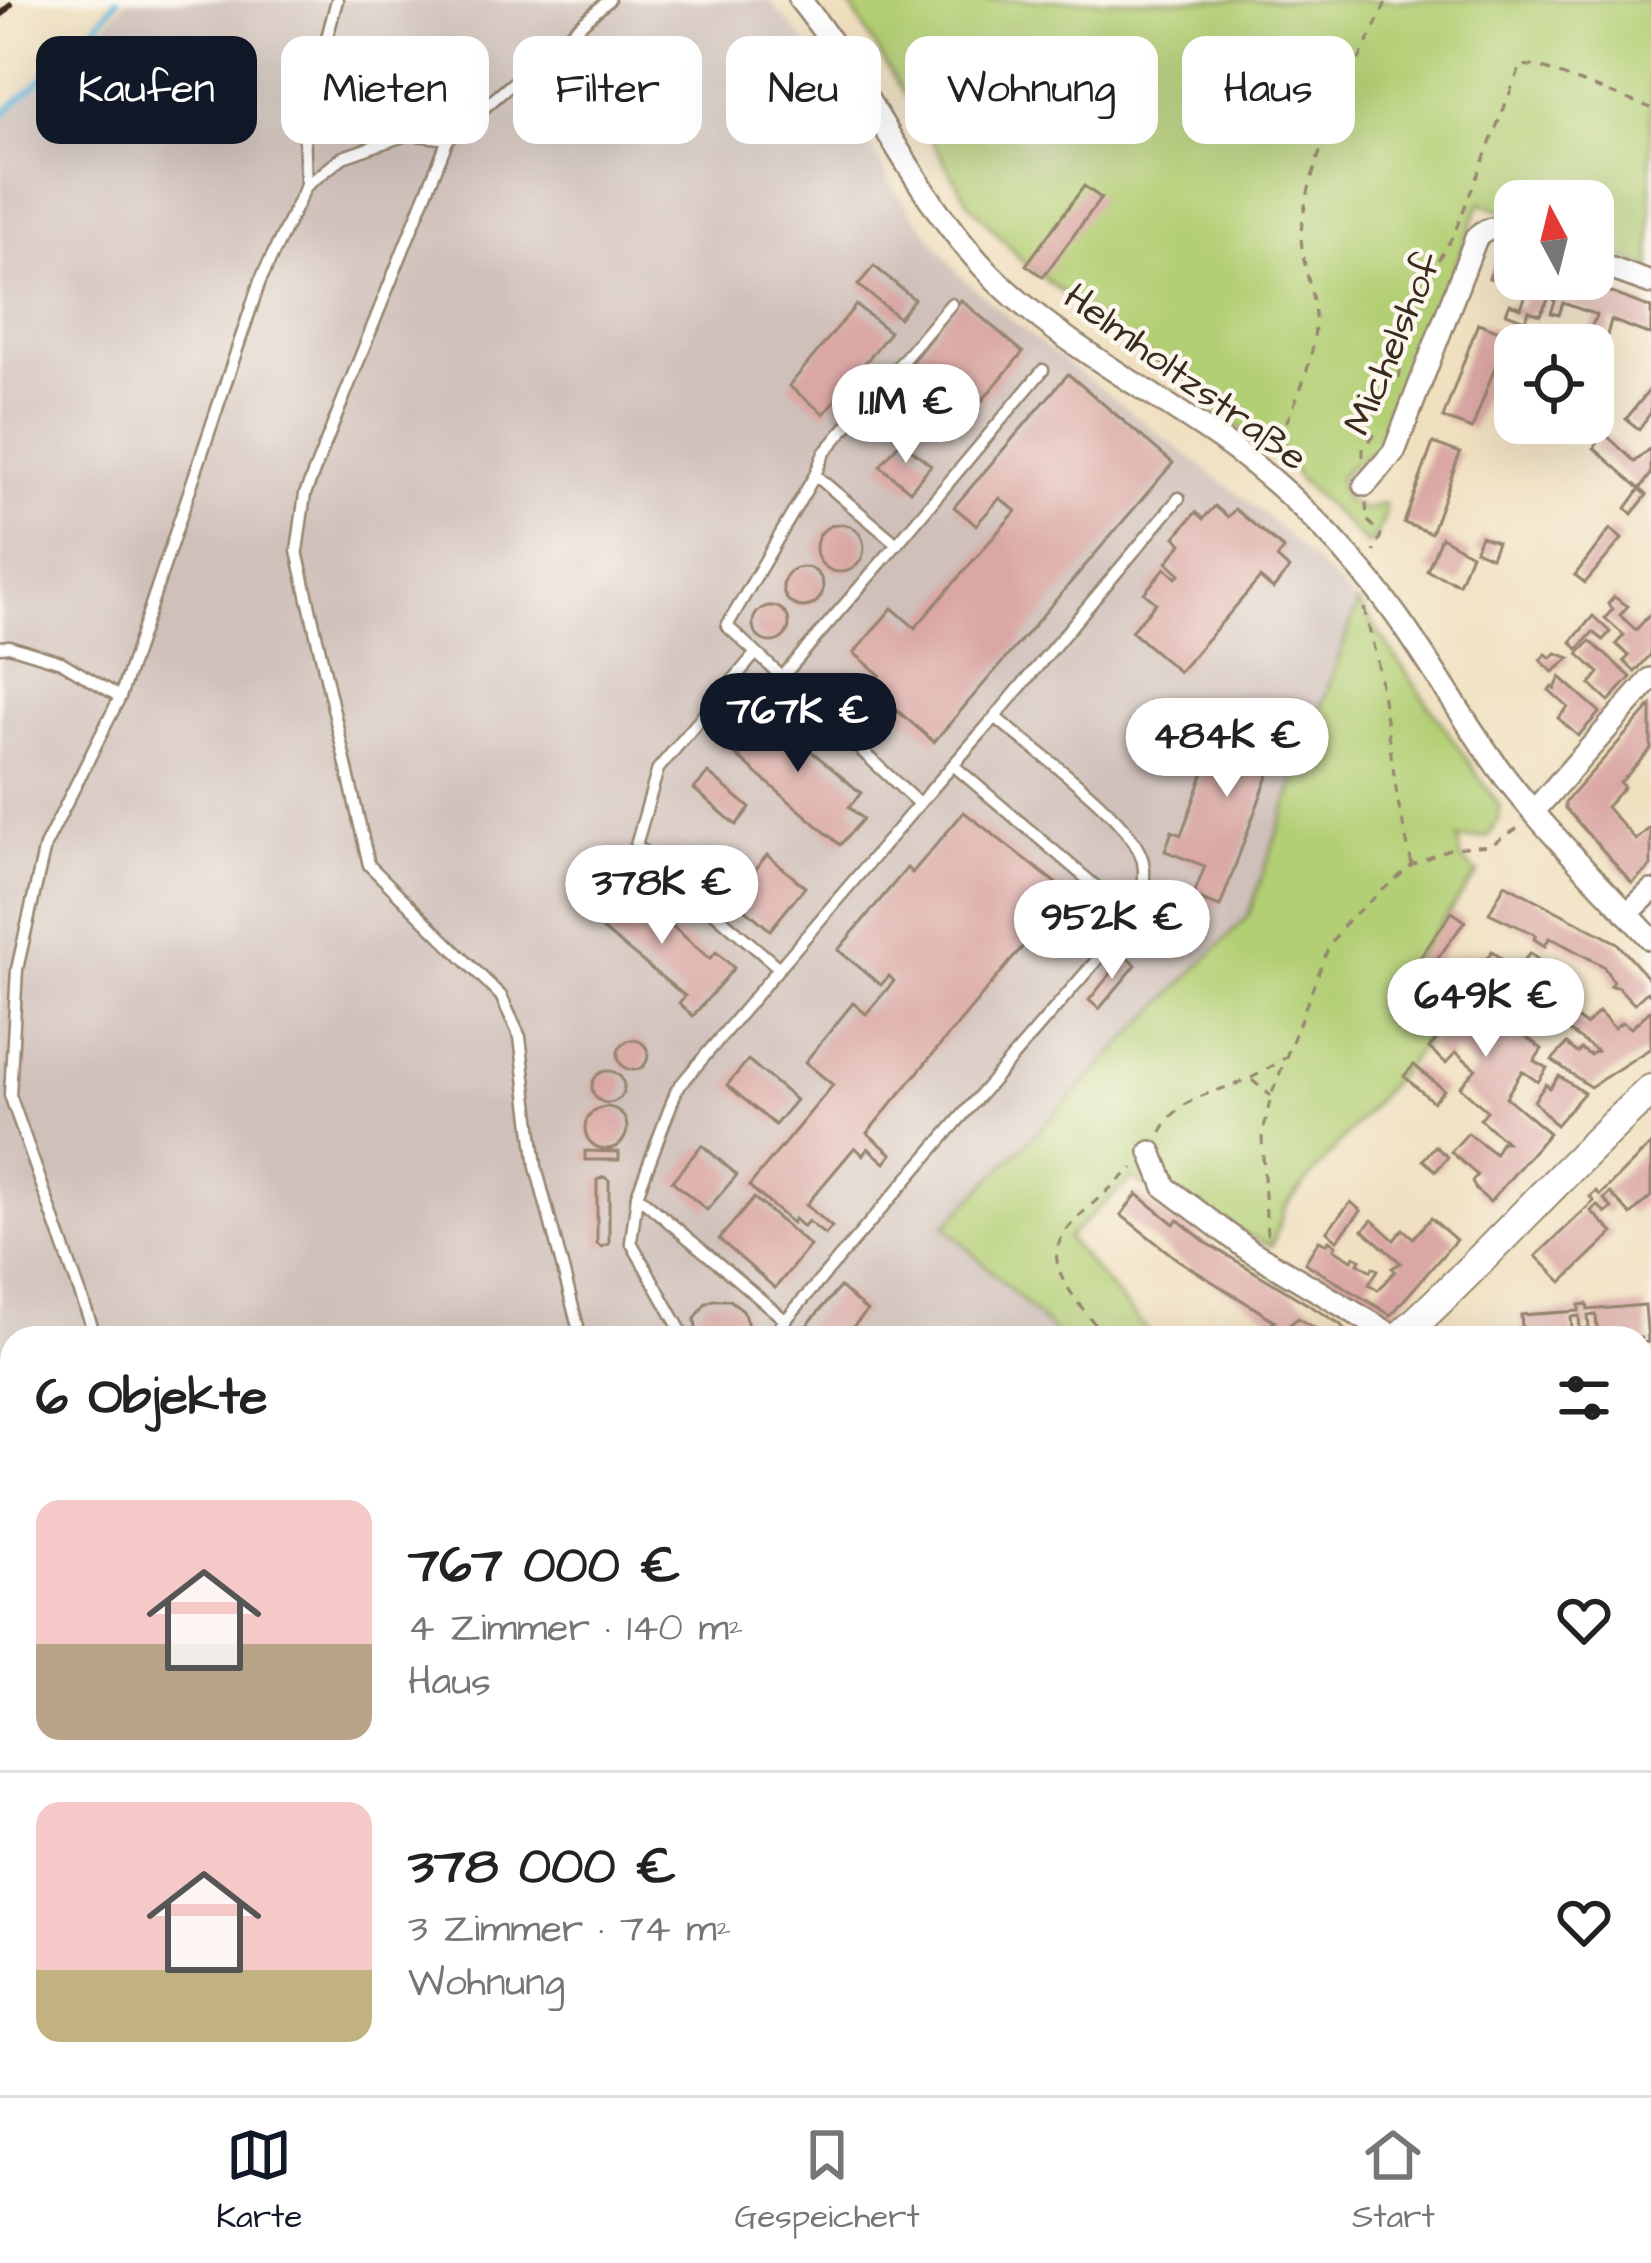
<!DOCTYPE html>
<html lang="de">
<head>
<meta charset="utf-8">
<style>
	body { margin:0; font-family:"Architects Daughter",sans-serif; background:#f2f2f2; color:#222; height:100vh; display:flex; flex-direction:column; font-size:45px; white-space:nowrap }
	* { box-sizing:border-box; margin:0 }
	p { font-size:39px; color:#767676 }
	.icon { flex:none; width:66px; height:66px; fill:none; stroke:currentColor; stroke-width:2; stroke-linecap:round; stroke-linejoin:round }
	.map { position:relative; flex:1; overflow:hidden }
	.drawer { position:absolute; left:0px; top:1326px; width:1653px; height:771px; display:flex; flex-direction:column; background:#fff; border-radius:36px 36px 0 0; box-shadow:0 12px 48px #0002 }
	.drawer>* { flex:none }
	.guide { position:absolute; left:36px; top:36px; width:1581px; height:108px; display:flex; gap:24px }
	.needle { width:78px; rotate:353deg }
	.tools { position:absolute; left:1494px; top:180px; display:grid; gap:24px }
	.tools a { display:grid; place-items:center; width:120px; height:120px; border-radius:24px; background:#fff; box-shadow:0 12px 48px #0002; font-size:60px }
	.price { position:absolute; translate:-50% -102px; padding:0 27px; border-radius:42px; background:#fff; color:#222; font-size:39px; line-height:78px; filter:drop-shadow(0 3px 6px #0008) }
	.price::after { content:''; position:absolute; left:50%; top:72px; width:36px; height:27px; margin-left:-18px; background:inherit; clip-path:polygon(0 0,100% 0,50% 100%) }
	.price.selected { background:#111827; color:#fff }
	ul { padding:0; list-style:none }
	li { display:flex; align-items:center; gap:36px; height:300px; padding:0 36px }
	li+li { border-top:3px solid #e0e0e0 }
	li span { display:grid; place-items:center; flex:none; width:336px; height:240px; border-radius:24px; color:#555 }
	li>.icon { margin-inline-start:auto }
	span .icon { width:144px; height:144px; fill:#fffc; stroke-width:1 }
	li b { font-size:51px }
	h2 { display:flex; justify-content:space-between; align-items:center; height:144px; padding:0 36px; font-size:51px }
	.tag { padding:0 42px; border-radius:24px; background:#fff; box-shadow:0 12px 48px #0002; font-size:42px; line-height:108px }
	.tag.selected { background:#111827; color:#fff }
	.dock { display:flex; justify-content:space-around; align-items:center; height:168px; border-top:3px solid #e0e0e0; background:#fff; font-size:33px; color:#767676 }
	.dock a { display:grid; justify-items:center; gap:6px }
	.dock .selected { color:#111827 }
	.map>svg:first-child { display:block }
	.built { fill:#f2d4be }
	.industrial { fill:#cfc0ba }
	.green { fill:#b3cf75; stroke:#777c4a; stroke-width:3 }
	.lines { fill:none; stroke-linecap:round; stroke-linejoin:round }
	.stream { stroke:#61b7de; stroke-width:6 }
	.building { fill:#daa7a4 }
	.lane-casing { stroke:#96856f; stroke-width:15 }
	.street-casing { stroke:#96856f; stroke-width:26 }
	.secondary-casing { stroke:#96856f; stroke-width:34 }
	.path { stroke:#96856f; stroke-width:3; stroke-dasharray:9 9; stroke-linecap:butt }
	.lane { stroke:#fff; stroke-width:10 }
	.street { stroke:#fff; stroke-width:21 }
	.secondary { stroke:#fff; stroke-width:30 }
	.rail { stroke:#3b2a1e; stroke-width:6; stroke-dasharray:18 9; stroke-linecap:butt }
	.labels { text-anchor:middle; dominant-baseline:central; stroke-width:9; stroke-linejoin:round; paint-order:stroke }
	.street-label { font-size:39px; fill:#3b2a1e; stroke:#fbf7ec }
</style>
</head>
<body>
<div class="map">
<svg width="1651" height="2095" viewBox="0 0 1651 2095">
	<rect width="100%" height="100%" fill="#fbf7ec"/>
	<filter id="ink" filterUnits="userSpaceOnUse"><feTurbulence type="fractalNoise" baseFrequency=".00833" numOctaves="2"/><feDisplacementMap in="SourceGraphic" scale="24" xChannelSelector="R" yChannelSelector="G"/><feConvolveMatrix kernelMatrix="1 2 1 2 8 2 1 2 1" color-interpolation-filters="sRGB"/></filter>
	<filter id="wash" filterUnits="userSpaceOnUse"><feTurbulence type="fractalNoise" baseFrequency=".004" numOctaves="4" result="noise"/><feDisplacementMap in="SourceGraphic" scale="48" xChannelSelector="R" yChannelSelector="G"/><feGaussianBlur stdDeviation="2.7" result="paint"/><feColorMatrix in="noise" values="0 0 0 0 0 0 0 0 0 0 0 0 0 0 0 0 0 1.4 0 .05"/><feComposite in="paint" operator="in"/></filter>
	<g filter="url(#wash)">
		<rect width="100%" height="100%" fill="#f0e0c0"/>
		<path class="built" d="M1651,1518V1640L1641,1619V1522Z"/>
		<path class="industrial" d="M127,0H769L827,68L892,185L959,275L1017,325L1263,513L1358,603L1248,916L946,1226L1060,1338H12V2085H1641V1793L1646,1791H1651V2095H0V121L93,38Z"/>
		<g class="green">
			<path d="M847,0H1651V268L1593,246V201H1515V216L1480,203L1389,442C1371,455 1351,460 1339,479L1345,500L1364,510L1384,503C1389,516 1378,531 1372,543L1367,544L1297,477L1287,455L1260,443L1026,265L970,204Z"/>
			<path d="M1358,603L1500,807L1499,819L1488,837L1458,839L1461,859L1478,873L1404,973L1450,1014L1285,1207L1272,1246L1131,1179L1067,1238L1154,1338H1060L945,1226L1248,916Z"/>
		</g>
		<g class="lines">
			<path class="stream" d="M0,117L89,35L117,0"/>
		</g>
		<g id="blocks">
			<g class="building">
				<path d="M1084,186L1101,198L1043,277L1026,265Z"/>
				<path d="M1499,253L1515,259V279H1576L1651,308V335L1611,320L1604,347L1582,345L1597,315L1563,303L1559,315L1551,313L1555,302L1550,296L1540,315L1529,311L1525,320L1506,313L1510,304L1521,308L1528,289L1489,278Z"/>
				<path d="M874,266L914,299L899,318L858,285Z"/>
				<path d="M961,300L1023,352L965,421L905,370Z"/>
				<path d="M856,305L890,332L824,414L789,386Z"/>
				<path d="M1478,323L1507,334L1472,429L1443,418Z"/>
				<path d="M1068,374L1173,463L934,742L886,701L879,710L862,696L880,675L854,653L892,608L915,628L1016,511L1000,498L976,525L954,507Z"/>
				<path d="M1651,388V412L1639,429L1626,419Z"/>
				<path d="M1603,432L1635,462L1651,448V474L1640,489L1647,495L1632,514L1626,508L1640,489L1594,448Z"/>
				<path d="M901,441L931,465L910,491L880,466Z"/>
				<path d="M1433,443L1460,453L1431,533L1404,523Z"/>
				<path d="M1215,506L1228,517L1235,509L1284,549L1277,558L1289,569L1273,589L1260,578L1179,672L1131,631L1156,603L1144,593L1165,568L1176,578L1180,574L1167,562L1182,544L1175,537L1196,512L1203,519Z"/>
				<circle cx="840" cy="548" r="24"/>
				<path d="M1610,529L1622,539L1585,583L1575,575Z"/>
				<path d="M1481,536L1497,542L1491,557L1475,550Z"/>
				<path d="M1441,537L1471,554L1459,584L1427,571Z"/>
				<circle cx="803" cy="587" r="20"/>
				<path d="M1614,597L1628,606L1620,615L1636,630L1651,613V654L1635,672L1624,661L1629,656L1616,644L1624,635L1605,618L1613,609L1608,604Z"/>
				<circle cx="771" cy="624" r="18"/>
				<path d="M1593,616L1610,632L1603,640L1593,632L1578,649L1571,642Z"/>
				<path d="M1590,641L1631,677L1609,701L1590,684L1599,673L1578,654Z"/>
				<path d="M1556,653L1570,658L1553,672L1540,660L1546,654L1551,658Z"/>
				<path d="M1560,677L1600,712L1578,736L1558,718L1568,707L1549,690L1552,686L1555,689Z"/>
				<path d="M1228,706L1286,727L1220,907L1193,897L1205,866L1165,851L1172,831L1181,835Z"/>
				<path d="M1651,706V749L1620,783L1624,787L1606,807L1636,840L1651,827V866L1632,883L1565,808V802Z"/>
				<path d="M765,712L861,793L849,807L863,819L840,845L724,745L745,720L753,726Z"/>
				<path d="M708,773L750,808L736,825L694,789Z"/>
				<path d="M964,812L1062,888L1039,917L1044,921L867,1133L892,1154L885,1163L868,1148L863,1155L855,1147L806,1205L832,1227L825,1235L808,1221L803,1227L794,1219L792,1223L749,1186L833,1085L805,1062L853,1003L866,1014L894,981L889,976L881,985L838,950L907,868L912,873Z"/>
				<path d="M767,855L805,887L770,930L732,898Z"/>
				<path d="M622,882L710,959L716,952L734,968L693,1016L679,1003L685,996L590,919Z"/>
				<path d="M1505,884L1617,943L1651,981V996L1647,992L1634,1004L1618,987L1610,986L1613,981L1603,966L1557,941L1549,938L1545,946L1534,939L1536,935L1489,913Z"/>
				<path d="M1452,912L1465,921L1435,962L1438,970L1463,989L1492,951L1505,961L1476,999L1486,1007L1530,953L1542,963L1494,1013L1542,1049L1534,1061L1547,1068L1538,1082L1522,1071L1506,1097L1549,1133L1490,1202L1476,1190L1472,1182L1477,1175L1451,1152L1468,1133L1495,1154L1501,1142H1506L1480,1119L1487,1111L1460,1087L1476,1069L1456,1052L1446,1063L1429,1048L1459,1013L1408,975Z"/>
				<path d="M1125,956L1136,965L1099,1009L1089,1000Z"/>
				<path d="M1549,999L1586,1025L1599,1012L1614,1028L1622,1022L1631,1028L1651,1010V1048L1590,1087L1552,1060L1567,1044L1577,1053L1581,1049L1590,1055L1597,1051L1548,1016L1540,1027L1525,1019Z"/>
				<circle cx="633" cy="1055" r="15"/>
				<path d="M748,1060L796,1100L775,1125L727,1085Z"/>
				<path d="M1414,1065L1444,1090L1433,1102L1404,1076Z"/>
				<circle cx="608" cy="1087" r="16"/>
				<path d="M1559,1076L1584,1093L1556,1125L1534,1101L1546,1084L1550,1088Z"/>
				<circle cx="606" cy="1128" r="21"/>
				<path d="M1651,1144V1196L1631,1215L1610,1193L1604,1199L1612,1208L1606,1213L1597,1205L1591,1211L1613,1233L1562,1282L1536,1256L1594,1201L1590,1197L1596,1191L1600,1195Z"/>
				<path d="M702,1145L737,1175L707,1210L672,1181Z"/>
				<path d="M1435,1146L1448,1157L1436,1171L1423,1160Z"/>
				<path d="M585,1151L619,1152V1160H585Z"/>
				<path d="M604,1177L609,1180V1244L601,1247L597,1244V1180Z"/>
				<path d="M1137,1194L1174,1224L1178,1220L1207,1243L1340,1324L1351,1338H1314L1318,1335L1316,1329L1298,1318L1274,1337L1266,1328L1275,1321L1178,1260L1121,1215Z"/>
				<path d="M754,1198L810,1246L775,1288L719,1239Z"/>
				<path d="M1351,1202L1361,1211L1337,1240L1327,1231Z"/>
				<path d="M1431,1218L1456,1240L1391,1315L1305,1263L1319,1240L1327,1244L1329,1240L1336,1245L1334,1249L1352,1260L1354,1256L1360,1259L1358,1263L1371,1271L1373,1267L1378,1270L1369,1284L1378,1290L1395,1271L1392,1268L1401,1263L1363,1230L1372,1220L1394,1240L1403,1229L1413,1238Z"/>
				<path d="M840,1287L867,1311L843,1338H796Z"/>
				<path d="M713,1300H730L743,1310L748,1326L744,1338H697L695,1319L705,1304Z"/>
				<path d="M1587,1304L1588,1310L1645,1305L1648,1342L1641,1343V1338H1598L1596,1315L1588,1316L1589,1328L1580,1329L1579,1316L1571,1317L1573,1338H1523L1521,1315L1579,1311V1305Z"/>
				<path d="M1651,1399V1431L1641,1433V1401Z"/>
				<path d="M1651,1468V1506L1641,1494V1481Z"/>
				<path d="M744,2085H1002L1015,2095H737Z"/>
			</g>
		</g>
	</g>
	<g filter="url(#ink)">
		<use href="#blocks" fill-opacity="0" stroke="#96856f" stroke-width="3"/>
		<g class="lines">
			<defs>
				<g id="lane">
					<path d="M306,186L304,124L337,0"/>
					<path d="M815,475L824,453L951,304"/>
					<path d="M897,544L1043,370"/>
					<path d="M0,647L9,646L61,662L120,697"/>
					<path d="M756,653L658,769L636,845L779,968L919,804"/>
					<path d="M995,717L1179,498"/>
					<path d="M953,765L995,717C1031,748 1134,819 1143,862C1147,882 1140,900 1133,918"/>
					<path d="M779,968L677,1089L637,1195L785,1320"/>
					<path d="M637,1195L631,1242L685,1338"/>
					<path d="M96,1338L10,1095L17,969L45,846L120,697L260,281L306,186L343,157L409,134L448,139"/>
					<path d="M581,1338L536,1167L520,1037L501,996L369,865L297,551L305,494L448,139L609,0"/>
					<path d="M770,1338L1133,918L953,765L919,804L727,626L815,475L897,544L782,677"/>
					<path d="M1641,1858L1651,1856"/>
					<path d="M385,2085V2095"/>
					<path d="M573,2085L575,2095"/>
					<path d="M1167,2085L1174,2095"/>
				</g>
				<g id="street">
					<path d="M800,0C876,94 919,213 1011,294C1075,351 1150,391 1220,439C1273,477 1323,525 1365,575C1418,638 1456,712 1505,777C1549,834 1602,886 1651,939"/>
					<path d="M1593,262L1651,283"/>
					<path d="M1365,485L1394,452L1476,238C1490,225 1498,227 1515,233"/>
					<path d="M1534,811L1651,679"/>
					<path d="M1627,914L1651,891"/>
					<path d="M1151,1152L1165,1187L1249,1250L1397,1338"/>
					<path d="M1641,1379L1651,1378"/>
					<path d="M1641,1672L1651,1694"/>
				</g>
				<g id="secondary">
					<path d="M1399,1338C1487,1259 1563,1169 1651,1090"/>
					<path d="M693,2095L703,2085"/>
				</g>
			</defs>
			<use href="#lane" class="lane-casing"/>
			<use href="#street" class="street-casing"/>
			<use href="#secondary" class="secondary-casing"/>
			<g class="path">
				<path d="M1399,378L1415,298L1454,234L1521,65L1540,67L1651,108"/>
				<path d="M1272,455C1289,414 1314,370 1315,324C1316,291 1297,256 1302,224C1313,146 1355,71 1387,0"/>
				<path d="M1363,457V448L1378,431"/>
				<path d="M1366,503L1367,520L1381,535L1374,552"/>
				<path d="M1364,608L1378,665L1398,802L1412,865"/>
				<path d="M1252,1080L1271,1096"/>
				<path d="M1161,1132C1179,1094 1220,1093 1253,1077C1265,1071 1277,1063 1288,1056"/>
				<path d="M1267,1235L1262,1137L1271,1096L1329,946L1348,920L1412,865L1451,848L1491,845L1521,826"/>
				<path d="M1107,1338C1024,1243 1051,1243 1133,1168"/>
				<path d="M1641,1753H1651"/>
				<path d="M0,2067L12,2065"/>
			</g>
			<use href="#lane" class="lane"/>
			<use href="#street" class="street"/>
			<use href="#secondary" class="secondary"/>
			<path class="rail" d="M0,16L15,0"/>
		</g>
	</g>
	<g class="labels">
		<g class="street-label">
			<text transform="translate(1394 344) rotate(-67)">Michelshof</text>
			<text transform="translate(1185 378) rotate(36)">Helmholtzstraße</text>
		</g>
	</g>
</svg>
<div class="tools">
<a><svg class="needle" viewBox="-14 -14 28 28"><path d="M0-13l5 13h-10z" fill="#e53935"/><path d="M0 13l5-13h-10z" fill="#767676"/></svg></a>
<a><svg class="icon" aria-label="locate" viewBox="0 0 24 24"><circle cx="12" cy="12" r="6"/><path d="M12 2v4M12 18v4M2 12h4M18 12h4"/></svg></a>
</div>
<b class="price" style="left:906px;top:466px">1.1M €</b>
<b class="price selected" style="left:798px;top:775px">767K €</b>
<b class="price" style="left:1227px;top:800px">484K €</b>
<b class="price" style="left:662px;top:947px">378K €</b>
<b class="price" style="left:1112px;top:982px">952K €</b>
<b class="price" style="left:1486px;top:1060px">649K €</b>
<div class="guide">
<a class="tag selected">Kaufen</a>
<a class="tag">Mieten</a>
<a class="tag">Filter</a>
<a class="tag">Neu</a>
<a class="tag">Wohnung</a>
<a class="tag">Haus</a>
</div>
<section class="drawer">
<h2>6 Objekte<svg class="icon" aria-label="filters" viewBox="0 0 24 24"><path d="M4 7h16M4 17h16"/><circle cx="9" cy="7" r="2"/><circle cx="15" cy="17" r="2"/></svg></h2>
<ul>
<li><span style="background:linear-gradient(#f6c9c9 60%,#b9a48a 0)"><svg class="icon" aria-label="home" viewBox="0 0 24 24"><path d="M3 11l9-7 9 7M6 9v11h12V9"/></svg></span><div><b>767 000 €</b><p>4 Zimmer · 140 m²</p><p>Haus</p></div><svg class="icon" aria-label="heart" viewBox="0 0 24 24"><path d="M12 20l-8-8c-3-5 5-10 8-4 3-6 11-1 8 4z"/></svg></li>
<li><span style="background:linear-gradient(#f6c9c9 70%,#c2b280 0)"><svg class="icon" aria-label="home" viewBox="0 0 24 24"><path d="M3 11l9-7 9 7M6 9v11h12V9"/></svg></span><div><b>378 000 €</b><p>3 Zimmer · 74 m²</p><p>Wohnung</p></div><svg class="icon" aria-label="heart" viewBox="0 0 24 24"><path d="M12 20l-8-8c-3-5 5-10 8-4 3-6 11-1 8 4z"/></svg></li>
</ul>
</section>
</div>
<nav class="dock">
<a class="selected"><svg class="icon" aria-label="map" viewBox="0 0 24 24"><path d="M3 6l6-2 6 2 6-2v14l-6 2-6-2-6 2zM9 4v14M15 6v14"/></svg>Karte</a>
<a><svg class="icon" aria-label="saved" viewBox="0 0 24 24"><path d="M7 4h10v16l-5-4-5 4z"/></svg>Gespeichert</a>
<a><svg class="icon" aria-label="home" viewBox="0 0 24 24"><path d="M3 11l9-7 9 7M6 9v11h12V9"/></svg>Start</a>
</nav>
</body>
</html>
